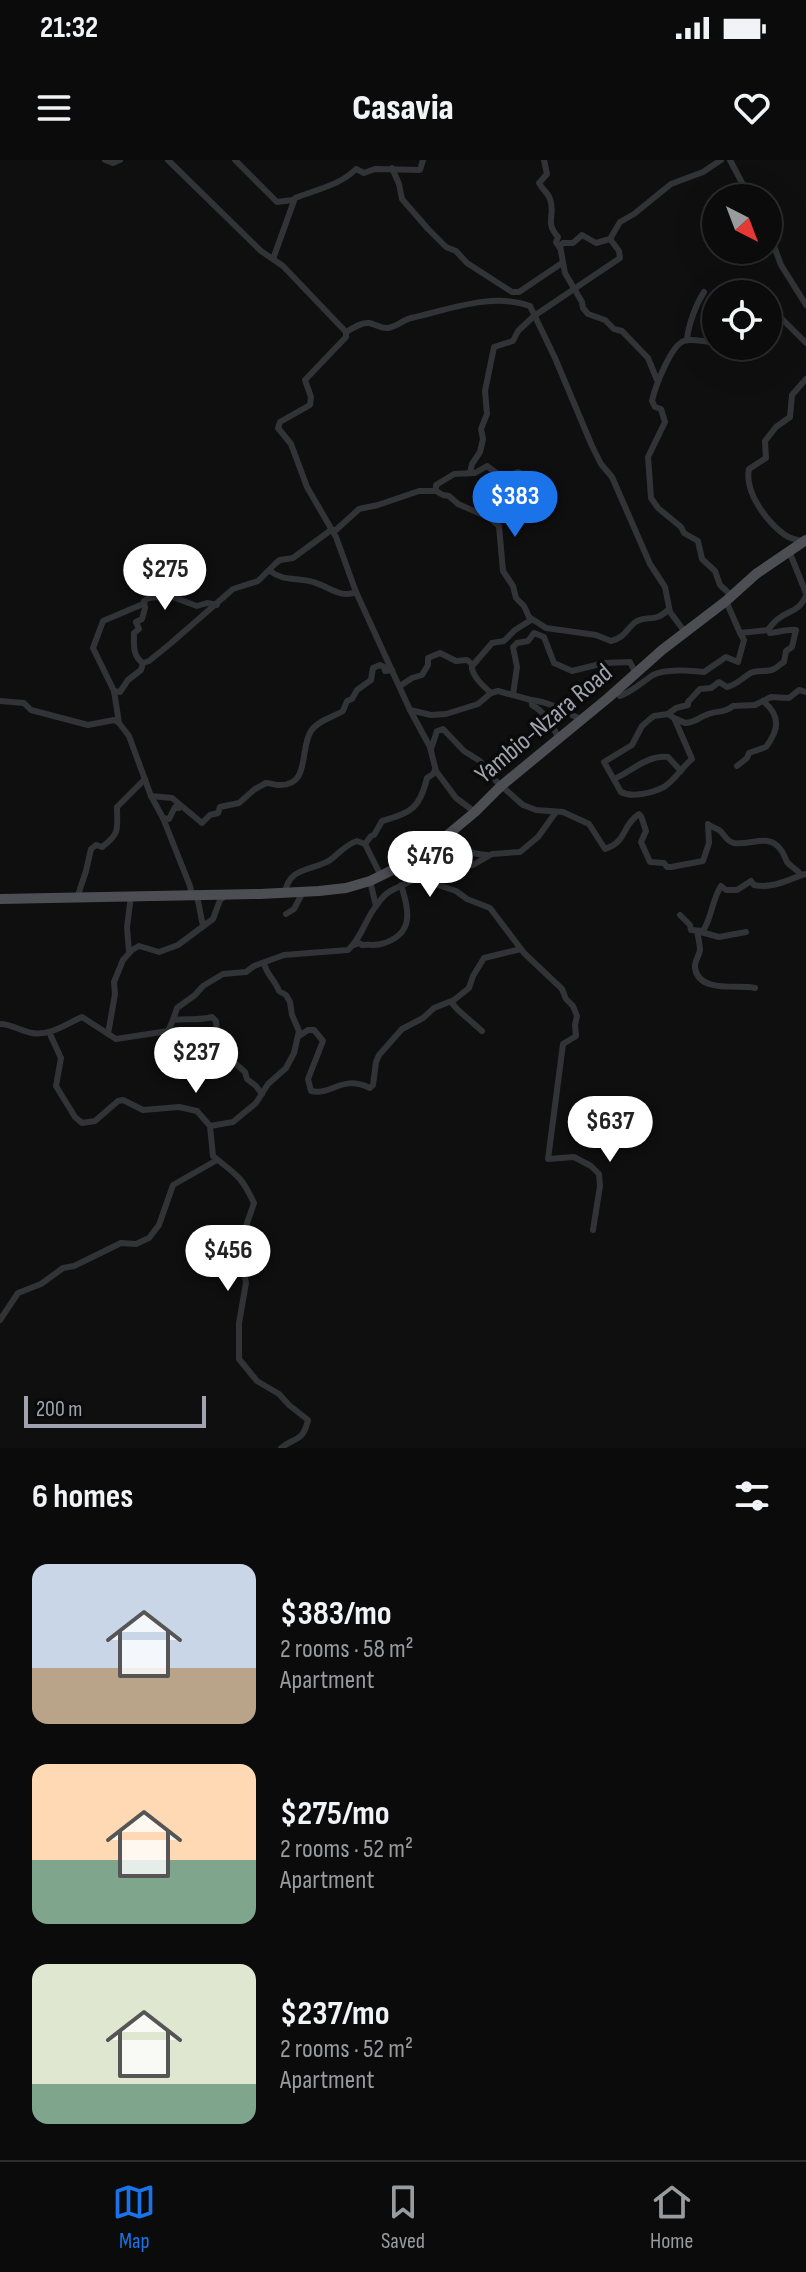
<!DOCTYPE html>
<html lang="en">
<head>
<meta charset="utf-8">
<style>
	body { margin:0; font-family:"Sofia Sans Condensed",sans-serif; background:#141415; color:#f1f3f6; height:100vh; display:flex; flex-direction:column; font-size:30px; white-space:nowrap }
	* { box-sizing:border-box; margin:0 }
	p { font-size:26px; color:#9a9b9d }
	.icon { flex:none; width:44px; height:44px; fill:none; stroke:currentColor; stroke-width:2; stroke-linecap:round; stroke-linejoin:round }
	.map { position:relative; height:1288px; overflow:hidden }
	.sheet { display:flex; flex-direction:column; background:#0b0b0c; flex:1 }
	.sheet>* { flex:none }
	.needle { width:52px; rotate:138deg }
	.tools { position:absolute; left:702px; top:24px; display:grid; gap:16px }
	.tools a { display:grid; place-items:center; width:80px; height:80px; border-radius:50%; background:#0b0b0c; box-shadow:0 8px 32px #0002,0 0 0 2px #2b2b2d; font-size:40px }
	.scale { position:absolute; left:24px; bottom:20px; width:182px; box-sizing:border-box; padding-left:8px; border:4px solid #a1a4b0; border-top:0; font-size:22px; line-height:28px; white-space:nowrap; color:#a1a4b0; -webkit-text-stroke:6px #0a0a0b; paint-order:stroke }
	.price { position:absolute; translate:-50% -68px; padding:0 18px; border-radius:28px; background:#fff; color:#222; font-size:26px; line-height:52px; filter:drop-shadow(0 2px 4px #0008) }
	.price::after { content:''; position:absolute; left:50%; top:48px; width:24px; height:18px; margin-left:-12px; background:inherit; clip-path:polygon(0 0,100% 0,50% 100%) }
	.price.active { background:#1a73e8; color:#fff }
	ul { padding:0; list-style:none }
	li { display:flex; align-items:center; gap:24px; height:200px; padding:0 32px }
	li span { display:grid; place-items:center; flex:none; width:224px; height:160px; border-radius:16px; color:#555 }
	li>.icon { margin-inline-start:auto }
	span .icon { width:96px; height:96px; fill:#fffc; stroke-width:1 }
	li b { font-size:34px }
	h2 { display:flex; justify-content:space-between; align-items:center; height:96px; padding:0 32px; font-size:34px }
	.status { display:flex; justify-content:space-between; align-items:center; height:56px; padding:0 40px; background:#0b0b0c; direction:ltr }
	.status svg { height:22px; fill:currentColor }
	header { display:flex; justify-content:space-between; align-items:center; height:104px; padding:0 32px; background:#0b0b0c; font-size:36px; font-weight:800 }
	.tabs { display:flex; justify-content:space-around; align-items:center; height:112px; border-top:2px solid #2b2b2d; background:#0b0b0c; font-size:22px; color:#9a9b9d }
	.tabs a { display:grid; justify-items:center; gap:4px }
	.tabs .active { color:#1a73e8 }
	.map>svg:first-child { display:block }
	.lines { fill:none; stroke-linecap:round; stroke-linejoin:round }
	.street { stroke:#323337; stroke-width:6 }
	.primary { stroke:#4d4d54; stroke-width:10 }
	.labels { text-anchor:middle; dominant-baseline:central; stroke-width:7; stroke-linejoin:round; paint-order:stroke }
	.street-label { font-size:26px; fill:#a1a4b0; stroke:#0a0a0b }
</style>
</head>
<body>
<div class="status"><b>21:32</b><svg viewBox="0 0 49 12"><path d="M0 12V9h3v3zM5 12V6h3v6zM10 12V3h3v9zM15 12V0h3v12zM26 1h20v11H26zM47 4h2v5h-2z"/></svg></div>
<header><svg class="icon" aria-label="menu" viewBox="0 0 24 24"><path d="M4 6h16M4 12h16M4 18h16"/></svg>Casavia<svg class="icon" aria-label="heart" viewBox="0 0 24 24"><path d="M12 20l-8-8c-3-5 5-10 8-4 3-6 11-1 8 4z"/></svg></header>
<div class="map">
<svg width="806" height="1288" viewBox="0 0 806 1288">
	<rect width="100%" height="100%" fill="#0f0f10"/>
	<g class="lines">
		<g class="street">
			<path d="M105,0L113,3L120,0"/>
			<path d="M168,0L261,91L283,106L346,172C354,168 361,162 369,163C375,164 381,169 388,168C396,167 403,160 411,158C447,150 493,132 530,146L555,198L592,286L601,304L612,317L650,404L665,427L670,452L685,472"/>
			<path d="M235,0L277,42L293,40"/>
			<path d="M544,0L547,14L539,23C542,29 548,33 550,39C556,55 544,62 558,77L556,82L560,88"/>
			<path d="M730,0L750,38"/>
			<path d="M392,8L399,24L402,39L428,69L446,87L456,91L467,103L512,132H519L562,103"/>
			<path d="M768,70L781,105L806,145"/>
			<path d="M273,99L295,38C317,29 339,26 356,9L364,13L375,9L420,10L423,0"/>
			<path d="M768,150L782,159L806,183"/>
			<path d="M346,172V177L305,220L311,237L310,245L280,262L278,268L291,284L307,327L336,377L356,432L410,550L430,587L436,611L456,638L475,652"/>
			<path d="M687,180C688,166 696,144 704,132"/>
			<path d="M716,183C706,182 694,178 684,181C671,185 655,227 652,241L655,247L661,249L665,262L648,297L651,338L658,348L681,367L684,373L698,381L702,399L715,411L720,425L732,436"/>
			<path d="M657,220L648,198L622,171L614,169L605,160L588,154L583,148L582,142L565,113L560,86L563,83H573L582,75L596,83L610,79L620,62L634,54L671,24L703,12L721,0"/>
			<path d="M470,313L472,304L480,292L483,279L481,269L487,254L485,231L494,187L513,181L518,171L534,156L620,98L619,91L610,79"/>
			<path d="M436,331V325L454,314L475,313L487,306L503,318L518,312L528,317"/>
			<path d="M803,381C797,380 791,379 785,375C767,362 744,332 749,309L766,298L765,281L776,267L790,257L792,235L806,219"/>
			<path d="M789,391L806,433"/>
			<path d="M270,411C284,422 297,417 313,422C328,426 341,439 356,432"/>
			<path d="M726,441L740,473L768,470C769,468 776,460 778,459C789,450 798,453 806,436"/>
			<path d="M143,444L103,461L93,488L114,531L119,563L129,576L151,636L163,658L190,726L192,735"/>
			<path d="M143,503C132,496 134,483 134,473L139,469L136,462L142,459L145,448L144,441L149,438L170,436L197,446L207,443L217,445"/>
			<path d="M473,505L492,483L504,481L515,470L531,460"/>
			<path d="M400,526L412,518L422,515L428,505V498L440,493L456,501L467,500L472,504C470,514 482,525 491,533"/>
			<path d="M114,531L120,532L128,520L141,510L143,503L149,501L170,484L233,429L258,421L276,403L280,400L293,398L331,370H336L359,349L378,345L419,331H436L443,335L449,336L458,344L488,357L499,366L503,411L513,426L516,438L524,446L529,457L546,468L596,475L611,481C627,477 627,467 637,461C649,455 654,463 668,450L670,452"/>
			<path d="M617,531L620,536C632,532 642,522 653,515C664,509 691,510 704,512L726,497L738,502L744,480L740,473"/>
			<path d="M513,535L517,507L513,487L517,483L528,481L534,473L544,477L554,503L572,511L604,503L630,502L636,514"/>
			<path d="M531,540C550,542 566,552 582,560"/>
			<path d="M0,541L24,543L31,550L88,565L114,560L119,563"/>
			<path d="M410,550L431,555L446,554L478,544L491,533L498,531L531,540L532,545C545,552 553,566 559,579"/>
			<path d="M668,554L676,548L688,545V542L700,529L711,528L719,522L727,527C738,524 741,519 749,514C756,509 766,513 774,509C778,507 780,504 784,502L786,491L792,487L796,470C788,469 779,472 770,473L768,470"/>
			<path d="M675,560L692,599C682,607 675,620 664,627C652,633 632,638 621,632L604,602L632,585L642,566L650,559L654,556L668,554C674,559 679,560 685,563C697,562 696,559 706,555C716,550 724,554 733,546L755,545L771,537L789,538L799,530L806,532"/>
			<path d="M431,589L437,571L443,569L464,591L480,601L496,621L523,645L536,650L563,652L589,664L605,689C628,681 621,666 639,654L641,656L646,671L641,682L650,702L664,703L667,707H671L703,701L709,683L708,664C711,667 716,668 719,670C725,674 725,681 734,683C751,686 769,672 781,690C783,692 786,700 787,702C792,708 797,709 801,715"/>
			<path d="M737,606L747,598L749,593L766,587C779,570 781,556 763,541"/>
			<path d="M614,619C631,612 646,595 668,597L681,611"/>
			<path d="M151,636L172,638L202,663L210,655L218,653L220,647L239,643L255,629L266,623C271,623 274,625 278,625C311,627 299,589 311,571C317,561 333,557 343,551L347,541L352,539L357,530L371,520L373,508L380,505L384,507L385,511L392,510"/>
			<path d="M163,658L169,659L175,647L179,648"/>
			<path d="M365,684L381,716"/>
			<path d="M447,688C461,688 474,695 488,695"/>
			<path d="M418,716L431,717L445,710L473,705L492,694L520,692L538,677L556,652"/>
			<path d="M431,717L432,723L456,731L467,739L490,748L524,793L562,829L566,839L573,846L577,856L575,865L576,876L563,884L548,999L574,997L591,1006L599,1014L600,1026L593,1070"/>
			<path d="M285,733C289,706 313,711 330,700C340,693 345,685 357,681L365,684L371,676L374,675L382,661C411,653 420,648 427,618L433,614L435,610"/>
			<path d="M197,736L203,766"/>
			<path d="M77,738L86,711L91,689L96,685L102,687C121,673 117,668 117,647L145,619"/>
			<path d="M376,746C387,730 391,731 407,723C424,715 444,694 454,678L453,671"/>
			<path d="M286,754L294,749L303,732"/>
			<path d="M680,755L690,765L691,770L703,771C712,757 712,740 721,726L726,730H737L751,721L754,725C774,729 788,719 806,714"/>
			<path d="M746,772L719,777L697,771C698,777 700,784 700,790C699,797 694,801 695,808C699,834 739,824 755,828"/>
			<path d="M354,785L359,783L362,785C368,784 374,786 381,784C414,775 410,752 401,725"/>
			<path d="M129,792L127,767L131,736"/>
			<path d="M451,842L458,850L482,871"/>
			<path d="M173,860L177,848L195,835L203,826L223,814L246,812L254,806L284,795L348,790C361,779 365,760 376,746L370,721"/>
			<path d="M0,864C12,864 20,871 32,873C50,876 66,864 82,857L116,879L168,871L173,860C187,858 198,861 212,857L216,861L217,871L227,896L245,912L247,919L256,926L262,934"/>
			<path d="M49,872L61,898L56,926L75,957L82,963L95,961L118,941L123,940L143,950L179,947L197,951L210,966L233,962L256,943L268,924L286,908L294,893L299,871L292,855L290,842L286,835L279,831C275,820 266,814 264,803"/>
			<path d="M108,874L115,834L114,822L123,800L132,790L139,786L159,792L178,785L213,759L220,740L224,737"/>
			<path d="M299,876L308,870H314L323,881L308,919L311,931C332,936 341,914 370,928L373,925L376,902L379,895L402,869L423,858L434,848L454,840L469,828L473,816L484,798L521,789"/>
			<path d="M210,966L213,996C236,1015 241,1015 254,1043L245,1069L241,1093L246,1123L239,1163V1199L257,1221L279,1234L289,1245L308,1260C303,1282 295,1277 281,1288"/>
			<path d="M0,1160L18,1133L41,1124L63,1108L74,1106L121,1083L136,1084L149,1078L159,1065L173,1025L217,1000"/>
		</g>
		<path class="primary" d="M0,739L260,734L319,731L346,728L370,721L417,698L433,687L475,652L501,626L608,538L662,490L726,441L756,414L806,380"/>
	</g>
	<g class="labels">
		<g class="street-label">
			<text transform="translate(544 564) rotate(-40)">Yambio-Nzara Road</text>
		</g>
	</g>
</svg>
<div class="tools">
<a><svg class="needle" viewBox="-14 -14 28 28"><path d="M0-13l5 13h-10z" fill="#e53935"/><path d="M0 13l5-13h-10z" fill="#9a9b9d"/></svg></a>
<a><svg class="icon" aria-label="locate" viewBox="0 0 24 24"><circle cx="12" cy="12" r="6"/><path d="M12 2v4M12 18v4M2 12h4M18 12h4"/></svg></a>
</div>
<div class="scale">200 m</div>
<b class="price active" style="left:515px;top:379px">$383</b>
<b class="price" style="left:165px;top:452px">$275</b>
<b class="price" style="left:430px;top:739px">$476</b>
<b class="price" style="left:196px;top:935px">$237</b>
<b class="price" style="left:610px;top:1004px">$637</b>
<b class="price" style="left:228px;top:1133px">$456</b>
</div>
<section class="sheet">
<h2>6 homes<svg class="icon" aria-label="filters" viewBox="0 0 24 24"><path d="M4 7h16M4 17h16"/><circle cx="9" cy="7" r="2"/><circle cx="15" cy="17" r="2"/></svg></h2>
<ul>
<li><span style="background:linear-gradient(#c9d6e8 65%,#b9a48a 0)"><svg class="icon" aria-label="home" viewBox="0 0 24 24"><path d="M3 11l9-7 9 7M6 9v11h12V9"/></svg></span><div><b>$383/mo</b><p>2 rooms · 58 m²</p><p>Apartment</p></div></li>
<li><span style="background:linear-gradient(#ffd9b3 60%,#7fa58c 0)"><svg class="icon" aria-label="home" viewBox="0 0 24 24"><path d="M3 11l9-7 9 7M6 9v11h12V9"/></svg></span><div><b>$275/mo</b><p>2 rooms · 52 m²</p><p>Apartment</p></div></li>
<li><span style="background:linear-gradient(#dfe7d0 75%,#7fa58c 0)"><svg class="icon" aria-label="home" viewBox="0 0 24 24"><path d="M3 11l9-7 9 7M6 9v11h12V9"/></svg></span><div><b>$237/mo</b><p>2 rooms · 52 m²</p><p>Apartment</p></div></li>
</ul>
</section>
<nav class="tabs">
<a class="active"><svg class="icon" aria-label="map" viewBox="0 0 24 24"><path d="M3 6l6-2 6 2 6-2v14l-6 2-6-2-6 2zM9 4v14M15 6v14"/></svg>Map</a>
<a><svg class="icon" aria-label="saved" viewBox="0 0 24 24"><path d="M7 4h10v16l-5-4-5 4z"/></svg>Saved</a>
<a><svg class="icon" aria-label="home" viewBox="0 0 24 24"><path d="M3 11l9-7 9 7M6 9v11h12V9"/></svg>Home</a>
</nav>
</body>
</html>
